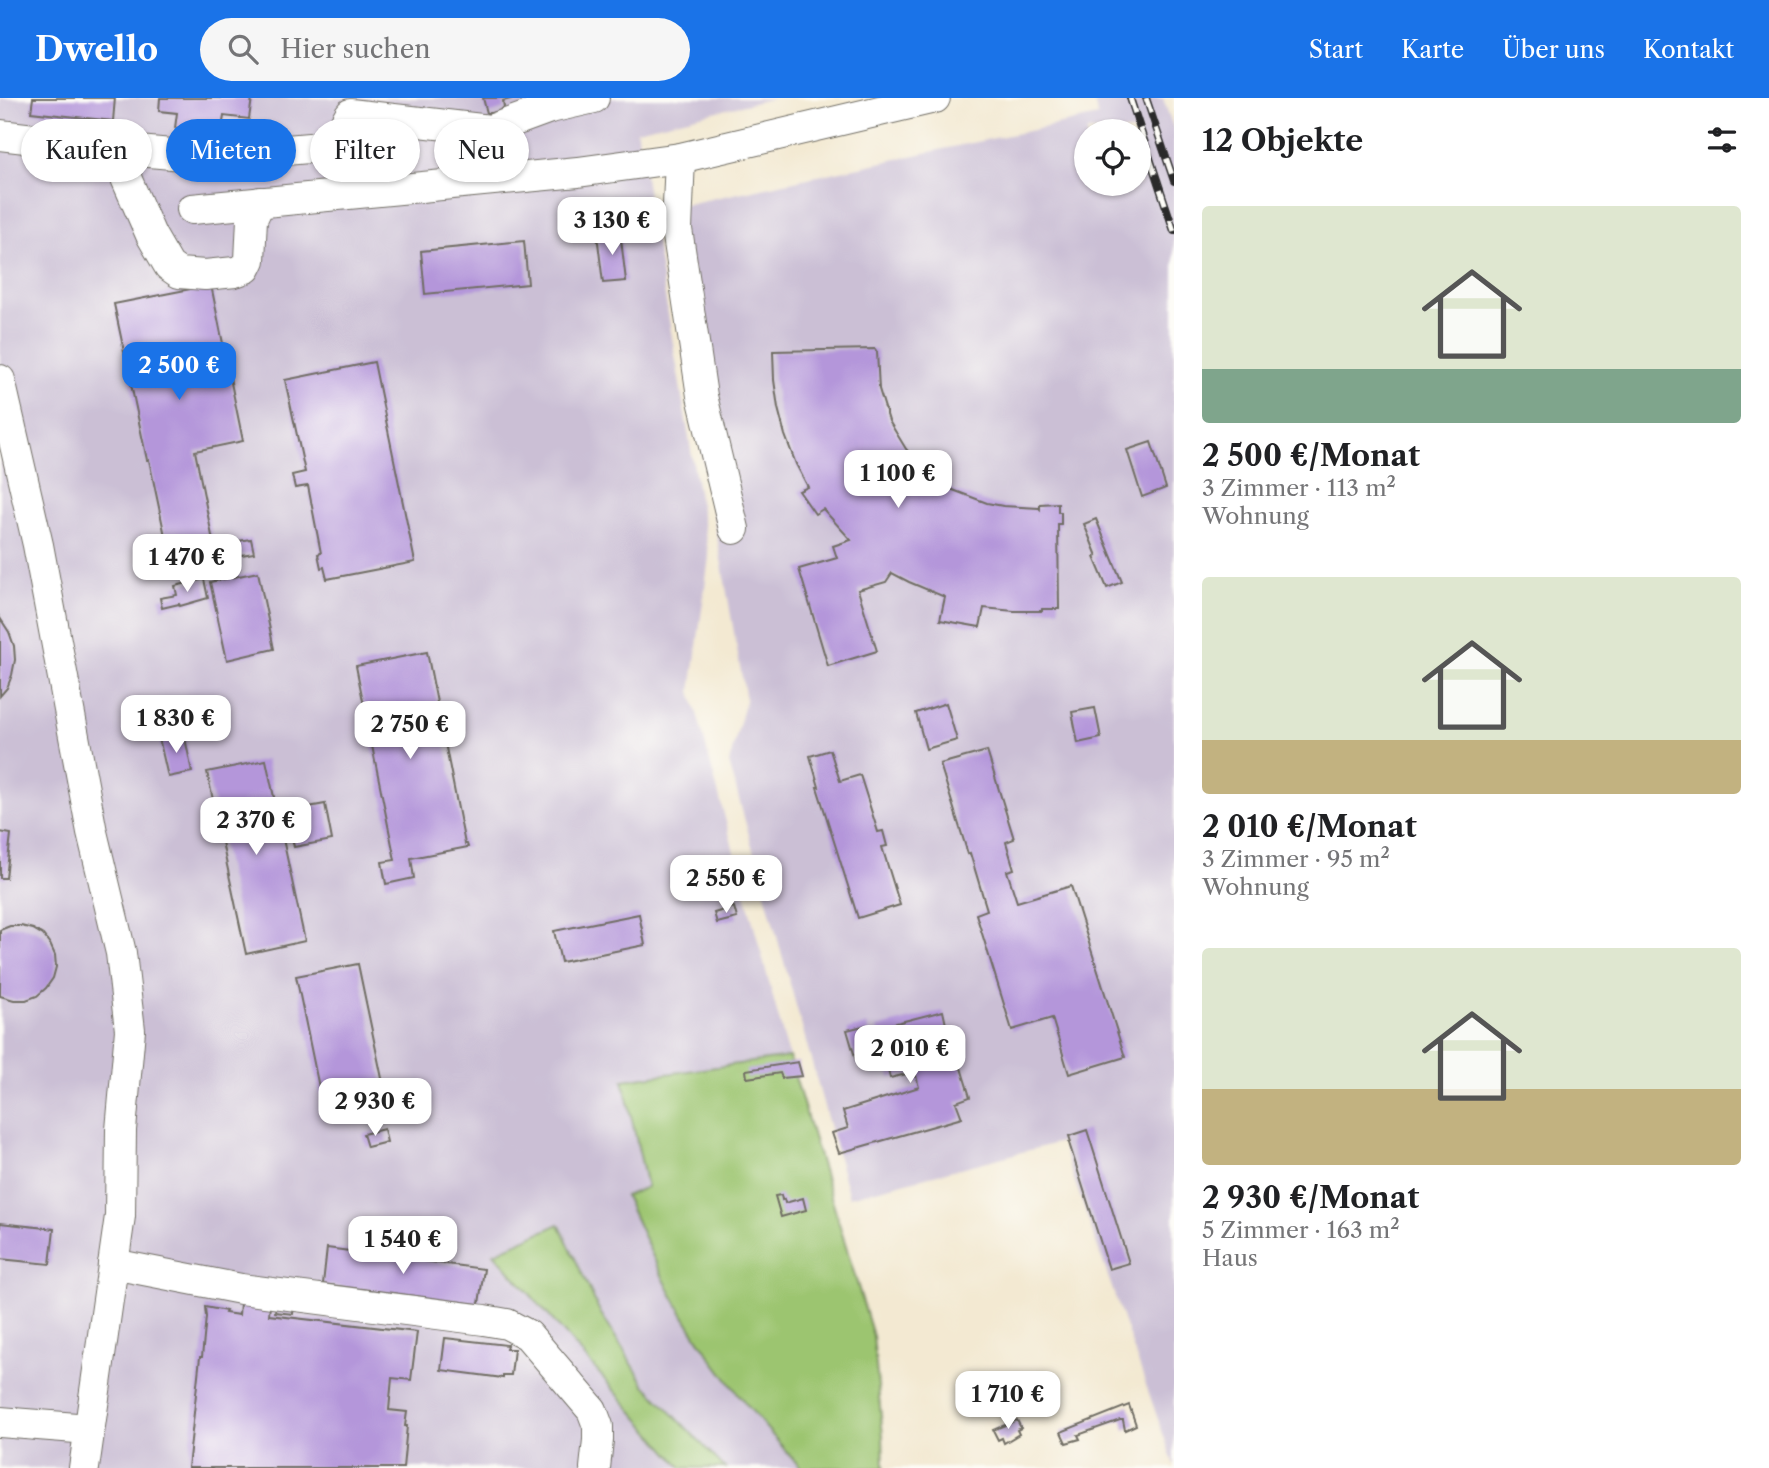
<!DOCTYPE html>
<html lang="de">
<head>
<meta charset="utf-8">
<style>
	body { margin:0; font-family:"Libre Caslon Text",serif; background:#f6f6f6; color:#202124; height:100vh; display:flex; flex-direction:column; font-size:26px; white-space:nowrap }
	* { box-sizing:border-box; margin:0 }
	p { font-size:23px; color:#757577 }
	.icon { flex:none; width:38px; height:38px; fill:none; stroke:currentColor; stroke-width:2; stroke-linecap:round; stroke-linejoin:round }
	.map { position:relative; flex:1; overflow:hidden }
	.details { display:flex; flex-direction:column; background:#fff; width:595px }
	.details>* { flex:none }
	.banner { position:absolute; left:21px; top:21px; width:665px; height:63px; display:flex; gap:14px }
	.fabs { position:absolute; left:1074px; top:21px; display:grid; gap:14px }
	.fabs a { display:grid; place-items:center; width:77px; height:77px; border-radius:50%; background:#fff; box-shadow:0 2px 5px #0004; font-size:35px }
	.price { position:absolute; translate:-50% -60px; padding:0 16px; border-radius:14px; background:#fff; color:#222; font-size:23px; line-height:46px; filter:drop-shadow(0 2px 4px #0008) }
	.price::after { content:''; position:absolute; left:50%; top:42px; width:21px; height:16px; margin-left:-10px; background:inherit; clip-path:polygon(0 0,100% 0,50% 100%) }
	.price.active { background:#1a73e8; color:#fff }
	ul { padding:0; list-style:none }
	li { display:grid; align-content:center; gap:14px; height:371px; padding:0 28px }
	li span { display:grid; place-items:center; height:217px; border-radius:7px; color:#555 }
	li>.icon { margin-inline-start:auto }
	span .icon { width:126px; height:126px; fill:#fffc; stroke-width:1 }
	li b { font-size:30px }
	h2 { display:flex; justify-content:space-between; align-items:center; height:84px; padding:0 28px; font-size:30px }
	.tag { padding:0 24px; border-radius:32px; background:#fff; box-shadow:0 2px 5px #0004; font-size:24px; line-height:63px }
	.tag.active { background:#1a73e8; color:#fff }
	header { display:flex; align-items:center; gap:42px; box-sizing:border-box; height:98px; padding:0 35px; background:#1a73e8; color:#fff }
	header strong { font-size:33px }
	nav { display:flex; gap:38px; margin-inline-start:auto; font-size:24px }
	.search { width:490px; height:63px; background:#f6f6f6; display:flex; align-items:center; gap:18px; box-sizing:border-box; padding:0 24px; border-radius:38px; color:#757577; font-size:26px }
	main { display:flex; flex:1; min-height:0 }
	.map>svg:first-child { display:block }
	.industrial { fill:#cbbfd5; fill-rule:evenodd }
	.green { fill:#9cc570; stroke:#64784e; stroke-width:2 }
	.building { fill:#b496da }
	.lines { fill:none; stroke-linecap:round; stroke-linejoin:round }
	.minor-casing { stroke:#716e65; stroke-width:32 }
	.minor { stroke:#fff; stroke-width:30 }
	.rail-casing { stroke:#2b2b2b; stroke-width:8 }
	.rail { stroke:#fdfcf7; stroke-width:5; stroke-dasharray:16; stroke-linecap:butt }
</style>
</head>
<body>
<header>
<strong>Dwello</strong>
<div class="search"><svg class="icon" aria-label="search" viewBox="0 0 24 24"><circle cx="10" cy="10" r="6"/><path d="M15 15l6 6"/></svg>Hier suchen</div>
<nav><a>Start</a><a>Karte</a><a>Über uns</a><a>Kontakt</a></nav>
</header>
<main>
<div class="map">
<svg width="1174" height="1370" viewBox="0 0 1174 1370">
	<rect width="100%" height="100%" fill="#fdfcf7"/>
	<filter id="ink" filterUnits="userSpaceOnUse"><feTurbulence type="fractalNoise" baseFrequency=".0143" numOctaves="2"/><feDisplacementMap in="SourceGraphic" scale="14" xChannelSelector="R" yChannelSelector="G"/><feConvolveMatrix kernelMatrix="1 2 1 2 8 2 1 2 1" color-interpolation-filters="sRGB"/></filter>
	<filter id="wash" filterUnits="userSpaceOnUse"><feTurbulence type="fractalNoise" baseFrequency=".00686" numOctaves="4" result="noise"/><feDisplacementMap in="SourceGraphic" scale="28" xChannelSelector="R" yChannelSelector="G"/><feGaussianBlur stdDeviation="1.57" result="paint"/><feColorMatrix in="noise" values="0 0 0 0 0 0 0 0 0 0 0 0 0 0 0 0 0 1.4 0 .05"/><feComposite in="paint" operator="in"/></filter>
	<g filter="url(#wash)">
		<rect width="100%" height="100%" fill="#f3e9d2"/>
		<g class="industrial">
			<path d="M0,0H774L637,32L709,459L691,593L789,959L623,982L647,1090L757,1320L801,1370H725L645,1287L600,1214L494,1156L682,1370H0Z"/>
			<path d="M1093,0H1163L1174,32V1367L1061,1044L849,1099L729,665L746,602L659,112L1098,18ZM1087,33H1139V86H1087Z"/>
		</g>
		<g class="green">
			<path d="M789,959L873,1238L883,1338L884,1370H801C753,1316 705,1259 671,1195C654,1163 640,1130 625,1098L647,1089L623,982Z"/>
			<path d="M559,1126L600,1214L645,1287L725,1370H682L494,1155Z"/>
		</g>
		<g id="blocks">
			<g class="building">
				<path d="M33,0H115L113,23L31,14Z"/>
				<path d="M160,0H252L249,21L224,18L221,36L175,30L177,15L159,13Z"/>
				<path d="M483,0H511V1L503,3L504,9L501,12L492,15H487Z"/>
				<path d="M620,133L626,183L603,185L597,136Z"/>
				<path d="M524,143L528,186L425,196L421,153Z"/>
				<path d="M211,187L243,343L195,353L214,448L169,457L149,362H147L114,206Z"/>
				<path d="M875,251L877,254L879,291L889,323L906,351L927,374L953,392L987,405L1003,408L1039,410L1040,411V406L1058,405V414H1061V426H1058L1059,511H1042V513H1014L984,510L980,529L940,522L945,499L909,484L892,475L886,484L858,492L877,553L828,568L799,471L837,460L833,448L851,442L823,411L815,416L799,393L808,389L796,366L785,337L778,310L774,282L773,253Z"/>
				<path d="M374,264L415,464L327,481L324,469L321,470L318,456L321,455L308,388L295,390L292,377L305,374L285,282Z"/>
				<path d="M1151,344L1166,390L1142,399L1127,352Z"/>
				<path d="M1096,421L1122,484L1107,490L1094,459L1097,458L1084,426Z"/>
				<path d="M251,441L254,455L241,457L238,443Z"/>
				<path d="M258,474L274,551L227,562L210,484Z"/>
				<path d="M204,481L208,500L180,508L179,506L162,510L160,500L177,497L175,488Z"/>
				<path d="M0,520L9,534L14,548L15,562L12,577L7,590L0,598Z"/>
				<path d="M427,554L465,746H467L468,749L411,760L414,780L386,786L382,764L395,762L356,568Z"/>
				<path d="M946,605L957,642L926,651L916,615Z"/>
				<path d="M1095,610L1101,640L1078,645L1072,614Z"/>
				<path d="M184,635L192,674L168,679L159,640Z"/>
				<path d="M830,652L840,683L860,677L878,734L883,733L887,748L882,749L900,807L858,820L817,689H819L810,658Z"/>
				<path d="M987,653L1014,741L1006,744L1014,771L1007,773L1017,804L1071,788L1125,959L1069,976L1052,920L1012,932L976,816L987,812L970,755L968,756L940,666Z"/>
				<path d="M266,662L305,843L246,856L207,674Z"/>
				<path d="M325,706L332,742L294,749L287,713Z"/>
				<path d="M0,734L11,736L6,780H0Z"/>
				<path d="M734,809L737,820L717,825L714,815Z"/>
				<path d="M639,816L645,847L561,864L554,833Z"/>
				<path d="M10,828H21L33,831L43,837L50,846L55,857L56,869L53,880L46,890L37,898L26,902H14L0,898V832Z"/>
				<path d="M358,866L384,990L322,1004L296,878Z"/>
				<path d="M943,913L950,945L953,944L970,999L956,1004L962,1020L839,1055L832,1035L848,1030L843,1013L919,989L915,974L890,980L877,930Z"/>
				<path d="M867,927L876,961L857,966L847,932Z"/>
				<path d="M798,964L802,978L782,980L780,975L747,980L746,972Z"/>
				<path d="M384,1031L387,1044L367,1049L363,1036Z"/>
				<path d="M1087,1032L1129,1165L1109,1171L1069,1045L1071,1044L1069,1038Z"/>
				<path d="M781,1097L782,1102L784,1101L785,1105L803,1100L806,1112L781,1119L775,1098Z"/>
				<path d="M0,1125L54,1131L50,1166L0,1161Z"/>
				<path d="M327,1150L484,1171L479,1206L323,1186Z"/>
				<path d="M241,1194L271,1198L269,1217L417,1234L411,1282L392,1280L389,1312L407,1314L405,1328H407L403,1370H188L200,1259H202L206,1219L205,1209L226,1213L225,1215L239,1217Z"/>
				<path d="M277,1198L295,1200L293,1216L275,1214Z"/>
				<path d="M445,1240L507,1247L506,1251H514L511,1277H503V1280L441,1272Z"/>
				<path d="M1129,1307L1136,1327L1125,1332L1123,1322H1120L1078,1337L1080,1341L1066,1345L1061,1334Z"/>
				<path d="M1017,1322L1021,1330L1017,1332L1019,1336L1004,1345L1002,1340L998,1342L993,1332Z"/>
			</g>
		</g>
	</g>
	<g filter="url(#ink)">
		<use href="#blocks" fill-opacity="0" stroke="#716e65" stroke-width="2"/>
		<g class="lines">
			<defs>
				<g id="minor">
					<path d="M0,37L127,52L205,59L332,48L350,16L490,32L550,10L594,0"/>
					<path d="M127,52L126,80L151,137L169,168L179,175L205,177L235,174L246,170L250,162L252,121L260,104"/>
					<path d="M680,60L677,131L702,298L734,431"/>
					<path d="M192,111L578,74L680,60L935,0"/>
					<path d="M0,282L38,447L92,734L121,855L130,932L121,1032L120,1118L84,1370"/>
					<path d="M113,1166L241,1191L484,1222L507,1226L528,1237L592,1312L598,1328V1342L595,1370"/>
					<path d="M0,1324L89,1331"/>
				</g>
			</defs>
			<use href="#minor" class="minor-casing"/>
			<use href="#minor" class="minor"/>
			<defs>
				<g id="rail">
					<path d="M1130,0L1174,133"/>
					<path d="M1146,0L1174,83"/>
				</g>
			</defs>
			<use href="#rail" class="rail-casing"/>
			<use href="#rail" class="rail"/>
		</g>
	</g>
</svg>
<div class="fabs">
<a><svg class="icon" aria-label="locate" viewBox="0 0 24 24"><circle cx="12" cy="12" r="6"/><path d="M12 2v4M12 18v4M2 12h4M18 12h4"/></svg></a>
</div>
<b class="price" style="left:612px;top:159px">3 130 €</b>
<b class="price active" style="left:179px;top:304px">2 500 €</b>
<b class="price" style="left:898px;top:412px">1 100 €</b>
<b class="price" style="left:187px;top:496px">1 470 €</b>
<b class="price" style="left:176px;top:657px">1 830 €</b>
<b class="price" style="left:410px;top:663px">2 750 €</b>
<b class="price" style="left:256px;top:759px">2 370 €</b>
<b class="price" style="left:726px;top:817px">2 550 €</b>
<b class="price" style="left:910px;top:987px">2 010 €</b>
<b class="price" style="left:375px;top:1040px">2 930 €</b>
<b class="price" style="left:403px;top:1178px">1 540 €</b>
<b class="price" style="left:1008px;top:1333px">1 710 €</b>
<div class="banner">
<a class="tag">Kaufen</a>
<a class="tag active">Mieten</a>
<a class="tag">Filter</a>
<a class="tag">Neu</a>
</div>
</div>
<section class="details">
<h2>12 Objekte<svg class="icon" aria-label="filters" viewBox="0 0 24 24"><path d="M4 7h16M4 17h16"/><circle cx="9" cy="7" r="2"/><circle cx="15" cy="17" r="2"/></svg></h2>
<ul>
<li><span style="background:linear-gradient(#dfe7d0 75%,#7fa58c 0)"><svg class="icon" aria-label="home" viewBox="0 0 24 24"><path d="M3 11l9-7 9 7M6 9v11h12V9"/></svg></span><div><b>2 500 €/Monat</b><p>3 Zimmer · 113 m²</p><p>Wohnung</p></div></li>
<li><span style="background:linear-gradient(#dfe7d0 75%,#c2b280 0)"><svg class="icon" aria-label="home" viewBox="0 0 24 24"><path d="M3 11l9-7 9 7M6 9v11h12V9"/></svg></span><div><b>2 010 €/Monat</b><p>3 Zimmer · 95 m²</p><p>Wohnung</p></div></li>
<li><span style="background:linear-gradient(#dfe7d0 65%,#c2b280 0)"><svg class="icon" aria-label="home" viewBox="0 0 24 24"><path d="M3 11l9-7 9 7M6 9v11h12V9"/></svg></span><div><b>2 930 €/Monat</b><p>5 Zimmer · 163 m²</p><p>Haus</p></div></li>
</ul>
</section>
</main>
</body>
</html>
